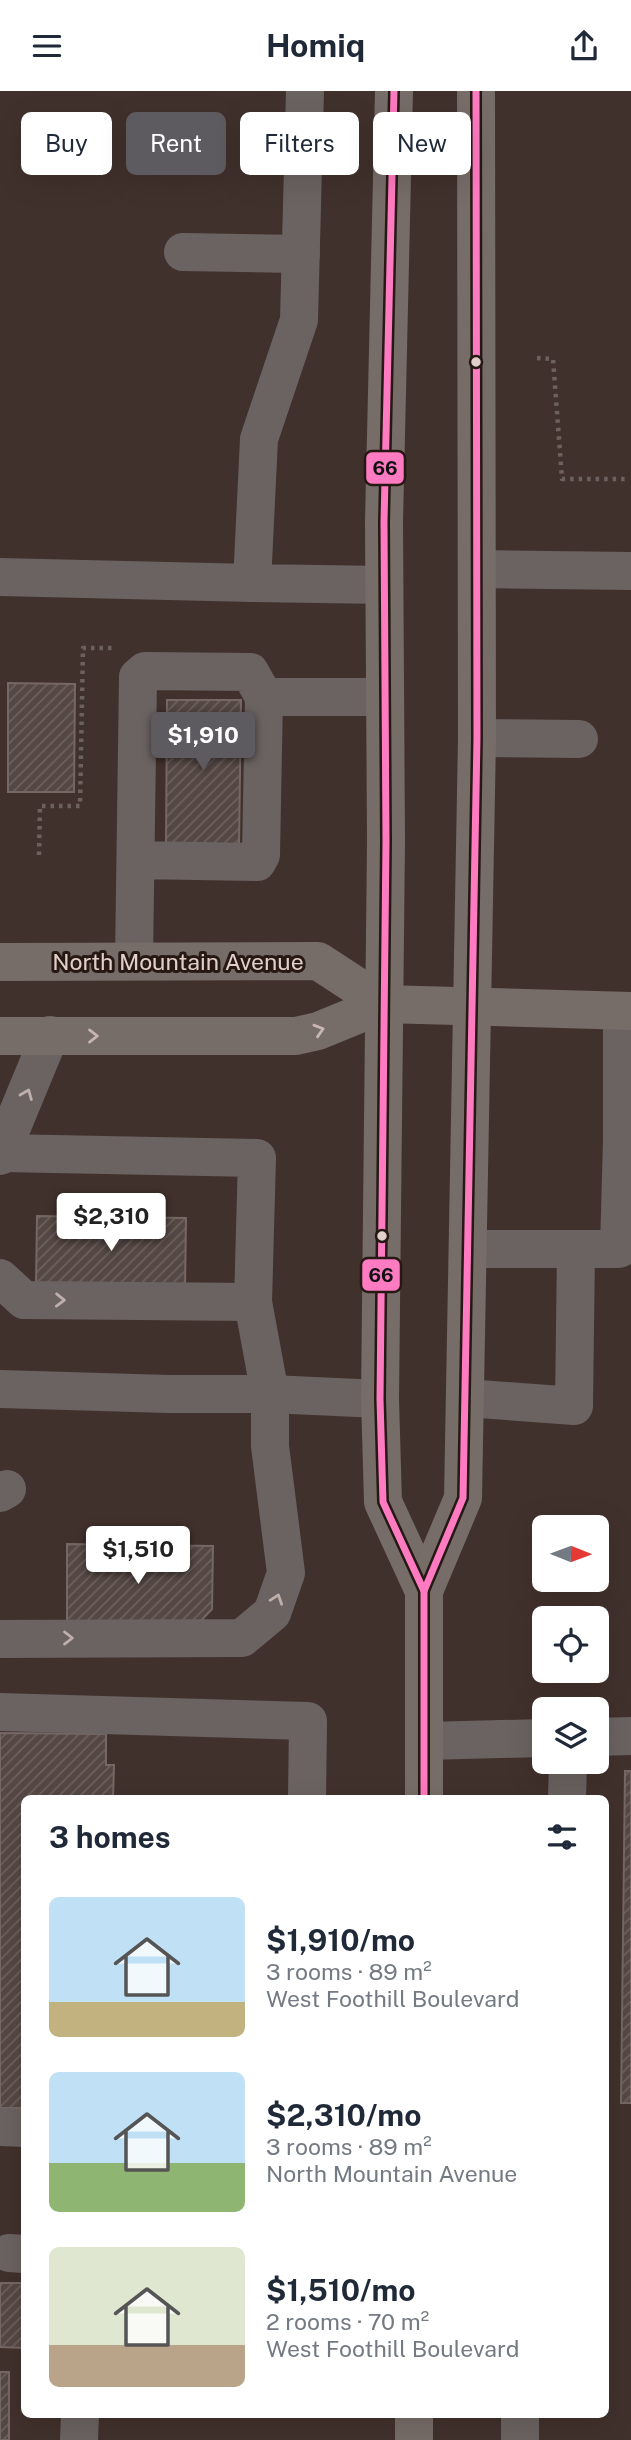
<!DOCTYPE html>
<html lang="en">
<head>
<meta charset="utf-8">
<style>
	body { margin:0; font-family:"Public Sans",sans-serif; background:#f2f2f3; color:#1f2937; height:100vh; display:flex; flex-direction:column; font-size:26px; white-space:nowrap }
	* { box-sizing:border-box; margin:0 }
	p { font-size:23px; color:#747a83 }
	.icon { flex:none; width:38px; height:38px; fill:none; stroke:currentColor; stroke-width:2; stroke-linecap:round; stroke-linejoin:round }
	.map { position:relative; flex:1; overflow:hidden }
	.panel { position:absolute; left:21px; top:1704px; width:588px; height:623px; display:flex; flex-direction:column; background:#fff; border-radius:10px; box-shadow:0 7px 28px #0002 }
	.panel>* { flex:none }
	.top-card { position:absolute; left:21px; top:21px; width:590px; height:63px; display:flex; gap:14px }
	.needle { width:46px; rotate:91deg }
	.tools { position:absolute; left:532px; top:1424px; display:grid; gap:14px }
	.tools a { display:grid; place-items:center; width:77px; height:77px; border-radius:10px; background:#fff; box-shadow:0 7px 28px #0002; font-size:35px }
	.price { position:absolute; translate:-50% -60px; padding:0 16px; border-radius:7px; background:#fff; color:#222; font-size:23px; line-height:46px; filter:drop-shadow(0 2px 4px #0008) }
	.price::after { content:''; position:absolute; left:50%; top:42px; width:21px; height:16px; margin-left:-10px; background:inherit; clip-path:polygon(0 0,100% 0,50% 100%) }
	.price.current { background:#5e5b60; color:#fff }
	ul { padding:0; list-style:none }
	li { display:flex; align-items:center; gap:21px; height:175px; padding:0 28px }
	li span { display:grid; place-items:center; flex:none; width:196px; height:140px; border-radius:10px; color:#555 }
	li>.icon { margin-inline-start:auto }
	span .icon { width:84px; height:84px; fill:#fffc; stroke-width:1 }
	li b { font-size:30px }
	h2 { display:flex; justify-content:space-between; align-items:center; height:84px; padding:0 28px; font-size:30px }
	.pill { padding:0 24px; border-radius:10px; background:#fff; box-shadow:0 7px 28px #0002; font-size:24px; line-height:63px }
	.pill.current { background:#5e5b60; color:#fff }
	header { display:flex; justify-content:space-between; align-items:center; height:91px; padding:0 28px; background:#fff; font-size:32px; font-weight:700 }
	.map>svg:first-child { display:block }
	.building { fill:url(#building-hatch); stroke:#756763; stroke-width:2 }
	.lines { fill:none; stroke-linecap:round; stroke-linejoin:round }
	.path { stroke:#6b625f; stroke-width:4.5; stroke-dasharray:3.5 5; stroke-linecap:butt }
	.minor { stroke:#6b6362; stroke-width:38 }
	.major { stroke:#766c68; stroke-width:38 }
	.bus-1-casing { stroke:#261914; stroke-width:12 }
	.bus-1 { stroke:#fe7ac1; stroke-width:7 }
	.oneway { stroke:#c8b6b1 }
	.oneway2 { stroke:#bfafaa }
	.bus-dot { fill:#e3cfc9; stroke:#261914; stroke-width:2.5 }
	.labels { text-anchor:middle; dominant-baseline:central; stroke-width:6; stroke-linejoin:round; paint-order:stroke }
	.street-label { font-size:23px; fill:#e3cfc9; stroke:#261914 }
	.line-badge { stroke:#261914; stroke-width:2.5 }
	.pale-badge-label { font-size:19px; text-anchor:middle; font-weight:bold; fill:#111 }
</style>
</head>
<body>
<header><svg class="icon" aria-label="menu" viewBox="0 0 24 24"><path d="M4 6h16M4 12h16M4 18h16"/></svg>Homiq<svg class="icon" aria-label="share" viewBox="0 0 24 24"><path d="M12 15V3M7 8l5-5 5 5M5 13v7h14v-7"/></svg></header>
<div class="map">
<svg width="631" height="2349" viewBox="0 0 631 2349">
	<defs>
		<pattern id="building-hatch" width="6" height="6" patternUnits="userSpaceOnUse" patternTransform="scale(1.75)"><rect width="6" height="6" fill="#554844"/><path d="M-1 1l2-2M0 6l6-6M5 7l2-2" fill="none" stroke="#6d615e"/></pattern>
	</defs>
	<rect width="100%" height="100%" fill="#41312c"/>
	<g class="building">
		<path d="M8,592L75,593L74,701H8Z"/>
		<path d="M167,609H241L239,754L166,753Z"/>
		<path d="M37,1125L186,1127L185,1199L36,1195Z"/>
		<path d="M67,1453L213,1455L212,1518L194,1537H67Z"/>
		<path d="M0,1642L106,1643V1674H114L113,1708H24V2017H0Z"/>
		<path d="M625,1680H631V2012H621Z"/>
		<path d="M0,2192H24V2257L0,2256Z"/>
		<rect x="0" y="2281" width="9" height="68"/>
	</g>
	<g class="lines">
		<g class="path">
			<path d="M537,267L553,268L562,388H625"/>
			<path d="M39,764L40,715H80L83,557H115"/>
		</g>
		<g class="minor">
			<path d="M305,0L299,229L259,348L252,492L383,494"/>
			<path d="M183,161L301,163"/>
			<path d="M477,478L631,480"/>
			<path d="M0,486L252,492"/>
			<path d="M264,606H385"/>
			<path d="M477,647L579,648"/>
			<path d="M134,870L138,586L145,580L250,581L264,606L261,764L257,771L136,769"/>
			<path d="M622,920V1049H631"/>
			<path d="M0,1065L50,944"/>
			<path d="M468,1158H619L622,1049"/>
			<path d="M0,1187L24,1209L253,1211"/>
			<path d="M0,1298L168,1303H270L380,1308"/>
			<path d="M466,1307L574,1315L576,1159"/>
			<path d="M0,1402L7,1398"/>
			<path d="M0,1548L242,1547L272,1522L286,1482L270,1355V1303L253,1211L257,1067L3,1062"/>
			<path d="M0,1621L308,1630L307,1708"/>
			<path d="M597,1646L631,1645"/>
			<path d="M425,1650L544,1647"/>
			<path d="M567,1708L568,1671"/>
			<path d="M0,2036L24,2037"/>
			<path d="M9,2162L24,2163"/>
			<path d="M79,2349L80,2324"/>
			<path d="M520,2349V2324"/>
		</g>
		<g class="major">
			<path d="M394,0L384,431L386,750L380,1308L383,1411L424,1500"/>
			<path d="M0,871L318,870L384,913"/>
			<path d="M0,945H296L318,940L384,913L631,920"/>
			<path d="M424,1708V1500L463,1407L477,647L476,0"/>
			<path d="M414,2349V2324"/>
		</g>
		<defs>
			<g id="bus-1">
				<path d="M394,0L384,431L386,750L380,1308L383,1411L424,1500"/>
				<path d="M424,1708V1500L463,1407L477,647L476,0"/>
			</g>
		</defs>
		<use href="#bus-1" class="bus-1-casing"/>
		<use href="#bus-1" class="bus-1"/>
	</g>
	<defs><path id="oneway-chevron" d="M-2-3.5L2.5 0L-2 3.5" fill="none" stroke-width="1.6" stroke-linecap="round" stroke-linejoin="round" transform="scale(1.75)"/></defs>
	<g class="oneway">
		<use href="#oneway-chevron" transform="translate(319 939) rotate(-17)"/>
		<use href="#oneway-chevron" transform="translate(93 945)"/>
	</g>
	<g class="oneway2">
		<use href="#oneway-chevron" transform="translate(27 1003) rotate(-68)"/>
		<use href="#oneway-chevron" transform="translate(60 1209) rotate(1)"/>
		<use href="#oneway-chevron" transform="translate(277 1508) rotate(-71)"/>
		<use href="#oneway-chevron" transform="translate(68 1547)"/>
	</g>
	<g class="bus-dot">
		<circle cx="476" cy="271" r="6"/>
		<circle cx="382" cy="1145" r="6"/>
	</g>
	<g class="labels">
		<g class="street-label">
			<text x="178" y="870">North Mountain Avenue</text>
		</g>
	</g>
	<g class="line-badge">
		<rect x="365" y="360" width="40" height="34" rx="7" fill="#fe7ac1"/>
		<rect x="361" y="1167" width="40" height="34" rx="7" fill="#fe7ac1"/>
	</g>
	<g class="pale-badge-label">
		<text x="385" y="384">66</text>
		<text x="381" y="1191">66</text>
	</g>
</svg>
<div class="tools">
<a><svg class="needle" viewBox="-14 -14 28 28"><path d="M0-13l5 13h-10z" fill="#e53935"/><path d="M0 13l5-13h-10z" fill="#747a83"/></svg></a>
<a><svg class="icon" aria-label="locate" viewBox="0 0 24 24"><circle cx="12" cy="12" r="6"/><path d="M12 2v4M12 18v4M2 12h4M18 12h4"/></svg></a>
<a><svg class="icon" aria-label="layers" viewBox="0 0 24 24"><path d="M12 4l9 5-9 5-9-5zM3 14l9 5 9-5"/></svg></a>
</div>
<b class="price current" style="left:203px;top:681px">$1,910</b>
<b class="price" style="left:111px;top:1162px">$2,310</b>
<b class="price" style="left:138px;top:1495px">$1,510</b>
<div class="top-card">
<a class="pill">Buy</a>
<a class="pill current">Rent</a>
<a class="pill">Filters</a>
<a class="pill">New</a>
</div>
<section class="panel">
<h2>3 homes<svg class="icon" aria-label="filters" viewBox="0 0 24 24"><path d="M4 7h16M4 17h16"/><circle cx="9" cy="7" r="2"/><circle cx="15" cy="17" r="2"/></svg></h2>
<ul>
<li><span style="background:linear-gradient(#bfe0f5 75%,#c2b280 0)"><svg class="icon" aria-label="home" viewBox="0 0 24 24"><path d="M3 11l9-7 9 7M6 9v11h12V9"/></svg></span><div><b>$1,910/mo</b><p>3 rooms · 89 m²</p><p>West Foothill Boulevard</p></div></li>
<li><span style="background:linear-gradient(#bfe0f5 65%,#8fb573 0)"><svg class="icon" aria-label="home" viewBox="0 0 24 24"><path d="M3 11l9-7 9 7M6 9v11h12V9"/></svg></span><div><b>$2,310/mo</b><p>3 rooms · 89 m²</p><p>North Mountain Avenue</p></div></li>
<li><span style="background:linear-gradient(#dfe7d0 70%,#b9a48a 0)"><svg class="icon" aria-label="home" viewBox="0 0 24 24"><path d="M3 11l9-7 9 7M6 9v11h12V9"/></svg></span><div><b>$1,510/mo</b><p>2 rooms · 70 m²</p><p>West Foothill Boulevard</p></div></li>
</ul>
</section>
</div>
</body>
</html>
